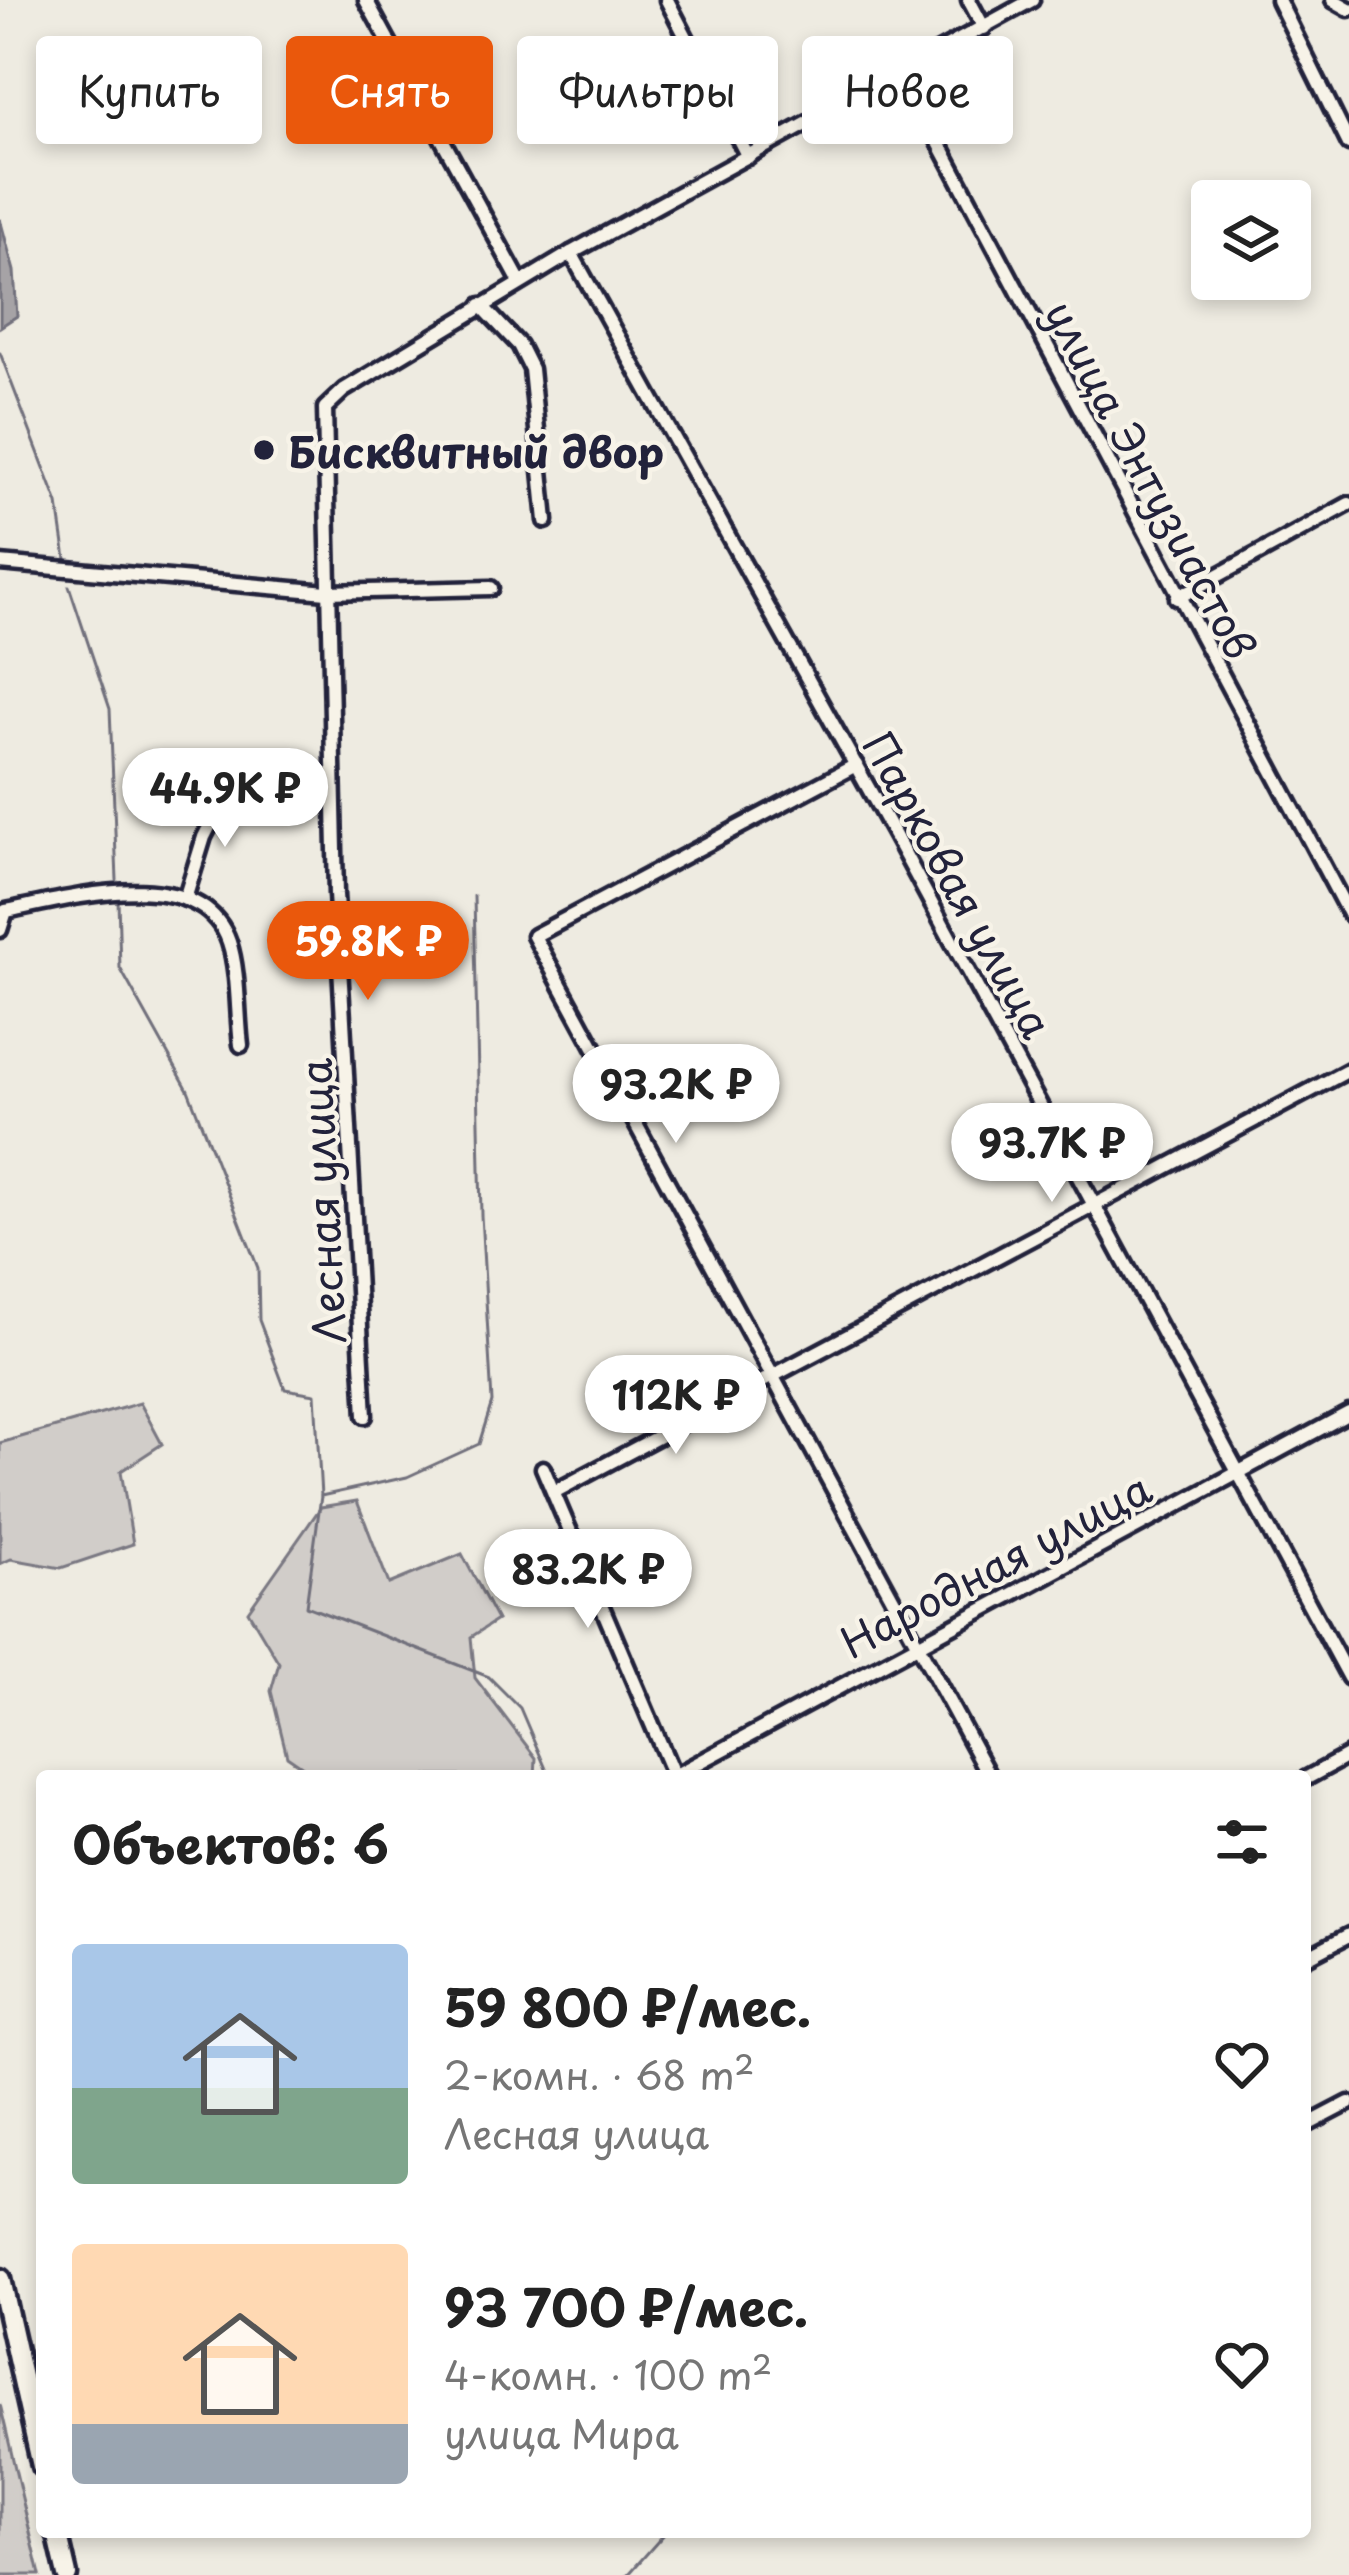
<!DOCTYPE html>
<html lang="ru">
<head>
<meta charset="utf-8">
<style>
	body { margin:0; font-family:"Playpen Sans",sans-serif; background:#f6f6f6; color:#222; height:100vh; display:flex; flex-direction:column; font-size:45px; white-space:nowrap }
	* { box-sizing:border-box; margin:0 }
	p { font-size:39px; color:#767676 }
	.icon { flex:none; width:66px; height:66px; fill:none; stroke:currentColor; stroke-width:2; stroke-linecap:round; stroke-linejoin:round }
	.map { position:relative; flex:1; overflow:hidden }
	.details { position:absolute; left:36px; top:1770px; width:1275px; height:768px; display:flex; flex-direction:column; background:#fff; border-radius:12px; box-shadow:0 6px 18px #0003 }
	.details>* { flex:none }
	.banner { position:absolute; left:36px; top:36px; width:1278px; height:108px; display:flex; gap:24px }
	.tools { position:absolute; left:1191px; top:180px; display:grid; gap:24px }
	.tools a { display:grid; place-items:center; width:120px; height:120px; border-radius:12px; background:#fff; box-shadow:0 6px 18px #0003; font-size:60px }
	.price { position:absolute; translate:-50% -102px; padding:0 27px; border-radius:42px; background:#fff; color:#222; font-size:39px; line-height:78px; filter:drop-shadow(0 3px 6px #0008) }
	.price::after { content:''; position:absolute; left:50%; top:72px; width:36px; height:27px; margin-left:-18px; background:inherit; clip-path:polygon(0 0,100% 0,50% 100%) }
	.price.active { background:#ea580c; color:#fff }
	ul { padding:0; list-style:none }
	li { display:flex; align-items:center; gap:36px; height:300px; padding:0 36px }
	li span { display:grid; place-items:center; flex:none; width:336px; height:240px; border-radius:12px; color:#555 }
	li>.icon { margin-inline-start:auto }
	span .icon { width:144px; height:144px; fill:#fffc; stroke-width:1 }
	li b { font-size:51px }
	h2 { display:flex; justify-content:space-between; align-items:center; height:144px; padding:0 36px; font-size:51px }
	.tag { padding:0 42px; border-radius:12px; background:#fff; box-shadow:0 6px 18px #0003; font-size:42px; line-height:108px }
	.tag.active { background:#ea580c; color:#fff }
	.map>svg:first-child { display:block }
	.green { fill:#d1cdc9; stroke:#7a7882; stroke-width:3 }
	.water { fill:#a6a3a6; stroke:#716f7b; stroke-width:3 }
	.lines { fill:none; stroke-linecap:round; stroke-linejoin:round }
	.stream { stroke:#716f7b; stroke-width:3 }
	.street-casing { stroke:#22223b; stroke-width:21 }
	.secondary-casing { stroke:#22223b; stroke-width:27 }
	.street { stroke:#f7f3e8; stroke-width:12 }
	.secondary { stroke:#f7f3e8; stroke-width:18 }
	.poi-dot { fill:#22223b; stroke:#f7f3e8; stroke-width:4.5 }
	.labels { text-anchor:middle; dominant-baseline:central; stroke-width:9; stroke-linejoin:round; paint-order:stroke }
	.poi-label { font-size:42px; font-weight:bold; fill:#22223b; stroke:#f7f3e8; text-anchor:start }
	.street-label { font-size:42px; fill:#22223b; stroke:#f7f3e8 }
</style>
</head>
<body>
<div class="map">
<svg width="1349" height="2575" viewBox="0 0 1349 2575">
	<rect width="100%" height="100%" fill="#eeebe1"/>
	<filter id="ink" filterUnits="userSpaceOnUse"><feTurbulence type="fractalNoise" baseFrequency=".00833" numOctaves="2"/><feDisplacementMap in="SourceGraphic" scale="24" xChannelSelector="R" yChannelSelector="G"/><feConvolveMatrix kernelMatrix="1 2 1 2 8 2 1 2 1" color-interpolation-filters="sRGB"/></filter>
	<g filter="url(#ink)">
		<g class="green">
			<path d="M140,1403L162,1444L121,1471L133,1544L61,1568L11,1559L0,1564V1443Z"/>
			<path d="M357,1501L389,1584L462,1554L497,1620L471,1637L475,1678L536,1758L535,1776H316L287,1756L271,1691L279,1663L248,1611L321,1507Z"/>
			<path d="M0,2404L40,2575H0Z"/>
		</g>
		<path class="water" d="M0,219L14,271L17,316L0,327Z"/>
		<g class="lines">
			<g class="stream">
				<path d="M0,353L58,504L66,559"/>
				<path d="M69,586L110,709L117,880"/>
				<path d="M118,899L120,968L188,1090L258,1268L259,1320L285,1389L315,1394L321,1496L306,1606L489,1677L520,1708L549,1776"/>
				<path d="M321,1496L407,1477L479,1444L492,1402L481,1215L474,896"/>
				<path d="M628,2575L666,2532"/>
			</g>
			<defs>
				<g id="street">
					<path d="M366,0L520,282"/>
					<path d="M667,0L748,157"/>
					<path d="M969,0L984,28"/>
					<path d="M1278,0L1349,144"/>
					<path d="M1333,0L1349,9"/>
					<path d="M902,73L1349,914"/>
					<path d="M571,253L895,836L1349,1678"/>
					<path d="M481,305L519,345L531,369L546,521"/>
					<path d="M0,563L327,592L491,588"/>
					<path d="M1177,598L1349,504"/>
					<path d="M856,765L534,936L989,1776"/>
					<path d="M185,899L204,837L229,788"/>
					<path d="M0,930L6,911C65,899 201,860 229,942C239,972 237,1013 241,1045"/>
					<path d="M365,1416L336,894L325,408L344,390L571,253L1032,0"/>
					<path d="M543,1468L674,1776"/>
					<path d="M554,1492L1349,1070"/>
					<path d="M674,1776L1349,1413"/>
					<path d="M1305,1779L1349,1755"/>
					<path d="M1305,1958L1349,1935"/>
					<path d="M1305,2126L1349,2103"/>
				</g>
				<g id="secondary">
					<path d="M0,2279L42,2466"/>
					<path d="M57,2532L67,2575"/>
				</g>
			</defs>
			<use href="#street" class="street-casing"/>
			<use href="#secondary" class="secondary-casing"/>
			<use href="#street" class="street"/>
			<use href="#secondary" class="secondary"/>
		</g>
	</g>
	<circle class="poi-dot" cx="264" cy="450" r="12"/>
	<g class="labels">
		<g class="poi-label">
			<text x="288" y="450">Бисквитный двор</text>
		</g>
		<g class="street-label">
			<text transform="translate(1152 479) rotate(62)">улица Энтузиастов</text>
			<text transform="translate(959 884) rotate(61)">Парковая улица</text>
			<text transform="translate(321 1201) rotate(-93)">Лесная улица</text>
			<text transform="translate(995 1564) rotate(-28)">Народная улица</text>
		</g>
	</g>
</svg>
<div class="tools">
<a><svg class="icon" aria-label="layers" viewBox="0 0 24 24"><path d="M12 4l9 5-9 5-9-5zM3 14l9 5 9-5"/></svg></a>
</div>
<b class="price" style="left:225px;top:850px">44.9K ₽</b>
<b class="price active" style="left:368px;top:1003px">59.8K ₽</b>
<b class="price" style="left:676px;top:1146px">93.2K ₽</b>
<b class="price" style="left:1052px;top:1205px">93.7K ₽</b>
<b class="price" style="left:676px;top:1457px">112K ₽</b>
<b class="price" style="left:588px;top:1631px">83.2K ₽</b>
<div class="banner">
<a class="tag">Купить</a>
<a class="tag active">Снять</a>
<a class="tag">Фильтры</a>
<a class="tag">Новое</a>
</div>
<section class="details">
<h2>Объектов: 6<svg class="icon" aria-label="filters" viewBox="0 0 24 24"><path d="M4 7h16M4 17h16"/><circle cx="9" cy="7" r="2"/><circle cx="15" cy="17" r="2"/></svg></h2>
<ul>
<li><span style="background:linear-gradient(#a9c7e8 60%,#7fa58c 0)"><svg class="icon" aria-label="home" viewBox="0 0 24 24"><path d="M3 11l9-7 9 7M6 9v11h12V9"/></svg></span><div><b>59 800 ₽/мес.</b><p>2-комн. · 68 m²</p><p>Лесная улица</p></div><svg class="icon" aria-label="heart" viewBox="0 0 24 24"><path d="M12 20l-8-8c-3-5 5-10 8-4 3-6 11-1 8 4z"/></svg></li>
<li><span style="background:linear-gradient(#ffd9b3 75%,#9aa5b1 0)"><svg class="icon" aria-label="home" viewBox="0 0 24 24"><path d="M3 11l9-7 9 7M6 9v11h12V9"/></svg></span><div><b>93 700 ₽/мес.</b><p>4-комн. · 100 m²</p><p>улица Мира</p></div><svg class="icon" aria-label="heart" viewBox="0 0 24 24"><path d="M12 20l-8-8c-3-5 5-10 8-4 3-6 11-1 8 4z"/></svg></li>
</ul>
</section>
</div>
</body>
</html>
